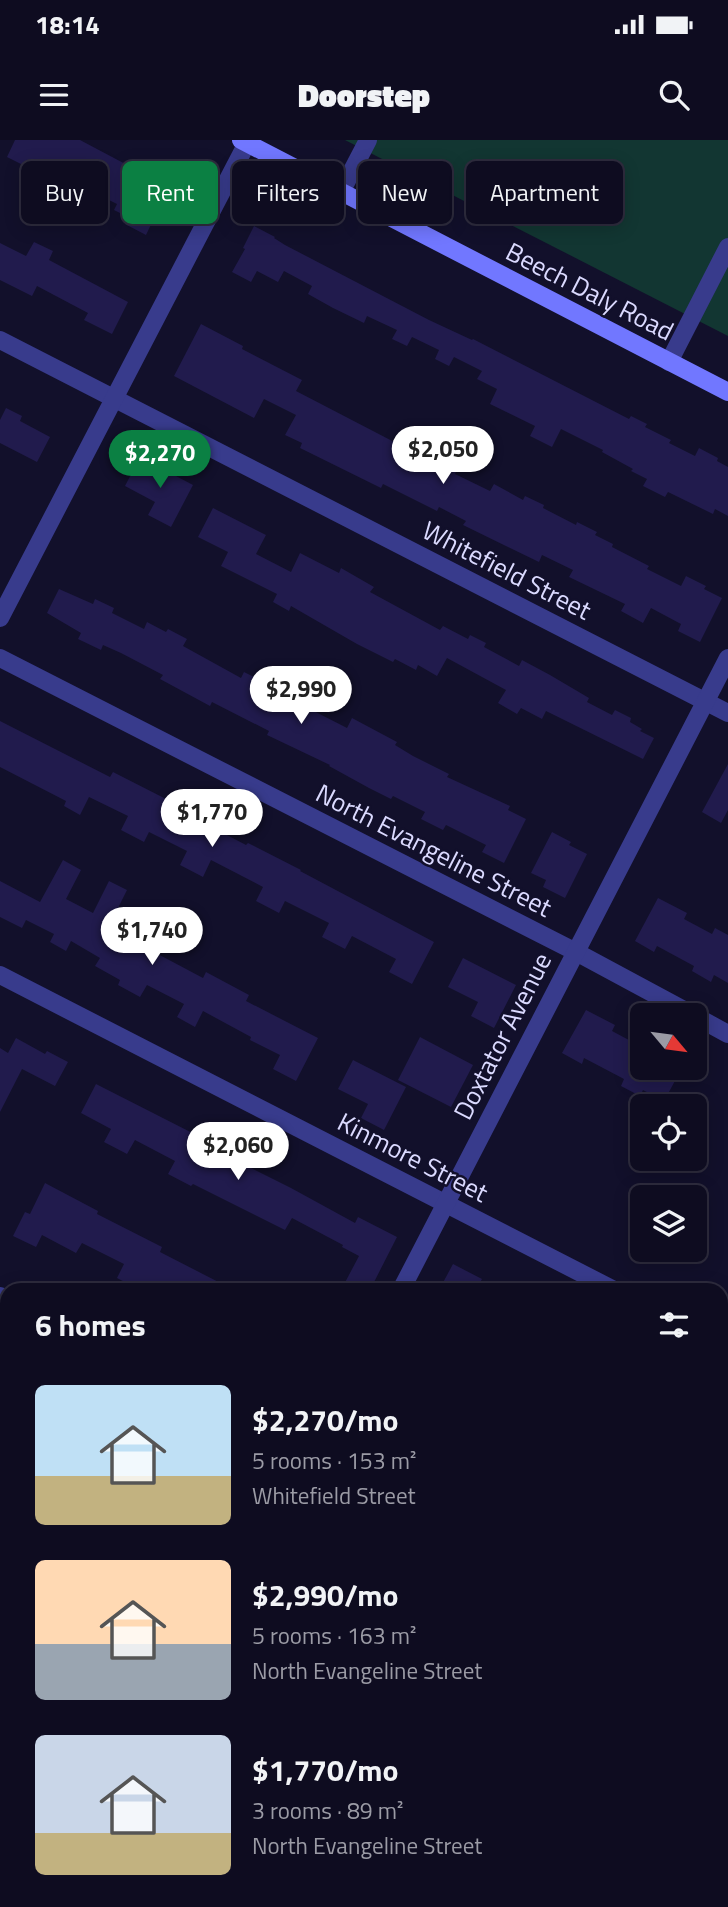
<!DOCTYPE html>
<html lang="en">
<head>
<meta charset="utf-8">
<style>
	body { margin:0; font-family:"Titillium Web",sans-serif; background:#1c1a2d; color:#f1f3f6; height:100vh; display:flex; flex-direction:column; font-size:26px; white-space:nowrap }
	* { box-sizing:border-box; margin:0 }
	p { font-size:23px; color:#9b9ba5 }
	.icon { flex:none; width:38px; height:38px; fill:none; stroke:currentColor; stroke-width:2; stroke-linecap:round; stroke-linejoin:round }
	.map { position:relative; flex:1; overflow:hidden }
	.panel { position:absolute; left:0px; top:1143px; width:728px; height:625px; display:flex; flex-direction:column; background:#0e0c20; border-radius:21px 21px 0 0; box-shadow:0 4px 18px #0003,0 0 0 2px #2e2c3e }
	.panel>* { flex:none }
	.guide { position:absolute; left:21px; top:21px; width:686px; height:63px; display:flex; gap:14px }
	.needle { width:46px; rotate:119deg }
	.buttons { position:absolute; left:630px; top:863px; display:grid; gap:14px }
	.buttons a { display:grid; place-items:center; width:77px; height:77px; border-radius:10px; background:#0e0c20; box-shadow:0 4px 18px #0003,0 0 0 2px #2e2c3e; font-size:35px }
	.price { position:absolute; translate:-50% -60px; padding:0 16px; border-radius:24px; background:#fff; color:#222; font-size:23px; line-height:46px; filter:drop-shadow(0 2px 4px #0008) }
	.price::after { content:''; position:absolute; left:50%; top:42px; width:21px; height:16px; margin-left:-10px; background:inherit; clip-path:polygon(0 0,100% 0,50% 100%) }
	.price.current { background:#0b8043; color:#fff }
	ul { padding:0; list-style:none }
	li { display:flex; align-items:center; gap:21px; height:175px; padding:0 35px }
	li span { display:grid; place-items:center; flex:none; width:196px; height:140px; border-radius:10px; color:#555 }
	li>.icon { margin-inline-start:auto }
	span .icon { width:84px; height:84px; fill:#fffc; stroke-width:1 }
	li b { font-size:30px }
	h2 { display:flex; justify-content:space-between; align-items:center; height:84px; padding:0 35px; font-size:30px }
	.chip { padding:0 24px; border-radius:10px; background:#0e0c20; box-shadow:0 4px 18px #0003,0 0 0 2px #2e2c3e; font-size:24px; line-height:63px }
	.chip.current { background:#0b8043; color:#fff }
	.status { display:flex; justify-content:space-between; align-items:center; height:49px; padding:0 35px; background:#0e0c20; direction:ltr }
	.status svg { height:19px; fill:currentColor }
	header { display:flex; justify-content:space-between; align-items:center; height:91px; padding:0 35px; background:#0e0c20; font-size:32px; font-weight:800 }
	.map>svg:first-child { display:block }
	.green { fill:#123632 }
	.building { fill:#211b4d }
	.lines { fill:none; stroke-linecap:round; stroke-linejoin:round }
	.minor { stroke:#383b8c; stroke-width:18 }
	.tertiary { stroke:#383b8c; stroke-width:18 }
	.secondary { stroke:#7177ff; stroke-width:18 }
	.primary { stroke:#b961ff; stroke-width:18 }
	.labels { text-anchor:middle; dominant-baseline:central; stroke-width:5; stroke-linejoin:round; paint-order:stroke }
	.street-label { font-size:26px; fill:#dbdaff; stroke:#12102b }
</style>
</head>
<body>
<div class="status"><b>18:14</b><svg viewBox="0 0 49 12"><path d="M0 12V9h3v3zM5 12V6h3v6zM10 12V3h3v9zM15 12V0h3v12zM26 1h20v11H26zM47 4h2v5h-2z"/></svg></div>
<header><svg class="icon" aria-label="menu" viewBox="0 0 24 24"><path d="M4 6h16M4 12h16M4 18h16"/></svg>Doorstep<svg class="icon" aria-label="search" viewBox="0 0 24 24"><circle cx="10" cy="10" r="6"/><path d="M15 15l6 6"/></svg></header>
<div class="map">
<svg width="728" height="1767" viewBox="0 0 728 1767">
	<rect width="100%" height="100%" fill="#12102b"/>
	<path class="green" d="M345,0H728V196Z"/>
	<g class="building">
		<path d="M15,0H80L165,45L151,71L156,74L146,95L125,84L128,77L114,70L117,64L85,48L81,56L58,44L63,35L33,20L29,28L7,17Z"/>
		<path d="M254,86L275,97L274,98L285,105L429,180L472,200L473,199L629,279L631,276L647,284L645,287L671,300L669,303L695,316L699,308L718,318L717,321L728,327V376L715,369L713,374L668,352L665,357L643,346L647,339L631,331L633,329L602,312L603,310L561,289L552,307L530,296L535,286L490,264L497,249L477,239L482,231L454,217L449,226L435,219L439,210L412,197L407,206L392,199L397,190L369,177L367,176L364,183L333,168L308,154L312,146L284,131L278,142L257,131L251,142L232,132L245,109L243,108Z"/>
		<path d="M34,102L53,111L49,120L128,162L112,194L84,180L88,173L37,146L32,156L0,140V103L26,116Z"/>
		<path d="M201,184L243,206L242,209L302,240L296,251L425,318L429,311L459,326L455,334L490,351L494,344L523,360L525,356L544,365L543,368L576,385L577,382L597,392L595,395L613,404L612,407L649,426L647,429L681,446L686,436L706,446L704,449L722,458L700,502L678,491L681,484L651,468L643,483L621,471L625,464L569,437L573,430L542,415L539,422L463,385L466,381L439,367L437,371L383,344L381,348L300,308L302,303L285,295L296,275L264,259L254,278L174,236Z"/>
		<path d="M6,268L22,276L20,281L50,297L37,322L0,303V280Z"/>
		<path d="M140,317L193,345L171,387L148,375L155,362L125,346Z"/>
		<path d="M213,368L266,395L256,414L291,432L300,413L339,433L341,428L374,447L370,452L440,490L443,486L468,499L470,495L486,503L484,507L519,526L522,520L550,535L589,558L587,562L612,575L615,570L631,578L630,582L642,589L640,591L654,598L643,619L546,571L542,579L521,568L517,574L498,563L506,550L447,518L437,536L418,525L416,530L395,519L393,522L357,504L291,466L289,471L273,462L277,454L221,426L228,412L198,397Z"/>
		<path d="M59,449L93,464L95,459L114,468L112,473L144,489L147,482L166,492L168,489L187,499L183,506L241,538L244,532L262,541L261,544L347,588L352,578L397,602L395,605L413,616L449,634L447,637L510,666L508,670L526,679L504,723L482,712L486,705L446,685L443,690L421,679L425,672L393,656L391,659L369,648L329,626L330,625L267,595L269,591L212,562L210,566L160,539L163,535L121,513L103,505L101,510L78,499L81,493L47,473Z"/>
		<path d="M0,581L110,637L113,632L166,659L164,662L246,705L248,703L301,730L300,731L434,802L412,844L389,832L396,819L352,796L345,809L322,797L329,783L285,761L279,773L256,761L263,747L211,720L203,737L180,725L187,711L149,692L144,702L121,690L128,676L89,657L80,675L64,666L66,661L0,627Z"/>
		<path d="M728,624V670L721,683L702,672Z"/>
		<path d="M552,692L571,702L569,705L587,714L565,758L543,747L546,740L531,733Z"/>
		<path d="M63,720L81,730L66,759L93,773L109,741L127,750L108,788L138,806L139,804L203,838L206,832L249,855L246,861L318,898L296,941L273,929L280,915L250,900L251,897L203,871L195,887L177,877L184,864L147,845L140,857L118,845L120,840L95,826L100,818L71,801L66,811L50,802L54,794L26,780L22,788L0,777V741L40,762Z"/>
		<path d="M658,758L687,773L684,779L712,794L715,788L728,795V843L714,835L711,842L692,831L694,826L657,806L654,812L635,801Z"/>
		<path d="M463,818L516,845L494,888L471,876L478,862L448,847Z"/>
		<path d="M586,870L615,885L612,891L642,907V928H682L664,961L643,950L640,956L621,946L624,939L584,918L582,924L562,913Z"/>
		<path d="M420,897L473,925L451,967L398,940Z"/>
		<path d="M16,898L45,914L47,911L68,922L55,946L22,929L0,972V908L8,913Z"/>
		<path d="M353,920L406,947L384,990L361,978L368,964L338,949Z"/>
		<path d="M96,944L214,1004L211,1008L291,1048L355,1083L358,1077L397,1097L370,1150H341L359,1116L342,1107L343,1105L292,1078L285,1090L193,1044L191,1046L168,1034L175,1021L135,1000L127,1014L104,1002L111,989L81,973Z"/>
		<path d="M45,1043L98,1071L97,1074L162,1107L160,1112L234,1150H162L145,1141L140,1150L117,1138L124,1124L82,1103L76,1113L42,1095L36,1107L13,1096L25,1072L30,1074Z"/>
		<path d="M453,1124L482,1139L476,1150H439Z"/>
	</g>
	<g class="lines">
		<g class="minor">
			<path d="M341,52L368,0"/>
			<path d="M0,200L728,573"/>
			<path d="M669,222L728,107"/>
			<path d="M0,478L247,3"/>
			<path d="M0,518L576,812L693,875"/>
			<path d="M0,835L614,1150"/>
			<path d="M695,876L728,894"/>
			<path d="M401,1150L728,518"/>
			<path d="M721,1205L728,1208"/>
			<path d="M0,1475L7,1479"/>
			<path d="M557,1760L570,1767"/>
			<path d="M235,1767L239,1760"/>
		</g>
		<g class="tertiary">
			<path d="M0,1156L7,1159"/>
			<path d="M721,1524L728,1528"/>
		</g>
		<path class="secondary" d="M241,0L728,252"/>
		<g class="primary">
			<path d="M721,1706L728,1693"/>
			<path d="M689,1767L692,1760"/>
		</g>
	</g>
	<g class="labels">
		<g class="street-label">
			<text transform="translate(590 151) rotate(27)">Beech Daly Road</text>
			<text transform="translate(507 430) rotate(27)">Whitefield Street</text>
			<text transform="translate(434 710) rotate(27)">North Evangeline Street</text>
			<text transform="translate(502 896) rotate(-63)">Doxtator Avenue</text>
			<text transform="translate(413 1017) rotate(27)">Kinmore Street</text>
		</g>
	</g>
</svg>
<div class="buttons">
<a><svg class="needle" viewBox="-14 -14 28 28"><path d="M0-13l5 13h-10z" fill="#e53935"/><path d="M0 13l5-13h-10z" fill="#9b9ba5"/></svg></a>
<a><svg class="icon" aria-label="locate" viewBox="0 0 24 24"><circle cx="12" cy="12" r="6"/><path d="M12 2v4M12 18v4M2 12h4M18 12h4"/></svg></a>
<a><svg class="icon" aria-label="layers" viewBox="0 0 24 24"><path d="M12 4l9 5-9 5-9-5zM3 14l9 5 9-5"/></svg></a>
</div>
<b class="price" style="left:443px;top:346px">$2,050</b>
<b class="price current" style="left:160px;top:350px">$2,270</b>
<b class="price" style="left:301px;top:586px">$2,990</b>
<b class="price" style="left:212px;top:709px">$1,770</b>
<b class="price" style="left:152px;top:827px">$1,740</b>
<b class="price" style="left:238px;top:1042px">$2,060</b>
<div class="guide">
<a class="chip">Buy</a>
<a class="chip current">Rent</a>
<a class="chip">Filters</a>
<a class="chip">New</a>
<a class="chip">Apartment</a>
</div>
<section class="panel">
<h2>6 homes<svg class="icon" aria-label="filters" viewBox="0 0 24 24"><path d="M4 7h16M4 17h16"/><circle cx="9" cy="7" r="2"/><circle cx="15" cy="17" r="2"/></svg></h2>
<ul>
<li><span style="background:linear-gradient(#bfe0f5 65%,#c2b280 0)"><svg class="icon" aria-label="home" viewBox="0 0 24 24"><path d="M3 11l9-7 9 7M6 9v11h12V9"/></svg></span><div><b>$2,270/mo</b><p>5 rooms · 153 m²</p><p>Whitefield Street</p></div></li>
<li><span style="background:linear-gradient(#ffd9b3 60%,#9aa5b1 0)"><svg class="icon" aria-label="home" viewBox="0 0 24 24"><path d="M3 11l9-7 9 7M6 9v11h12V9"/></svg></span><div><b>$2,990/mo</b><p>5 rooms · 163 m²</p><p>North Evangeline Street</p></div></li>
<li><span style="background:linear-gradient(#c9d6e8 70%,#c2b280 0)"><svg class="icon" aria-label="home" viewBox="0 0 24 24"><path d="M3 11l9-7 9 7M6 9v11h12V9"/></svg></span><div><b>$1,770/mo</b><p>3 rooms · 89 m²</p><p>North Evangeline Street</p></div></li>
</ul>
</section>
</div>
</body>
</html>
